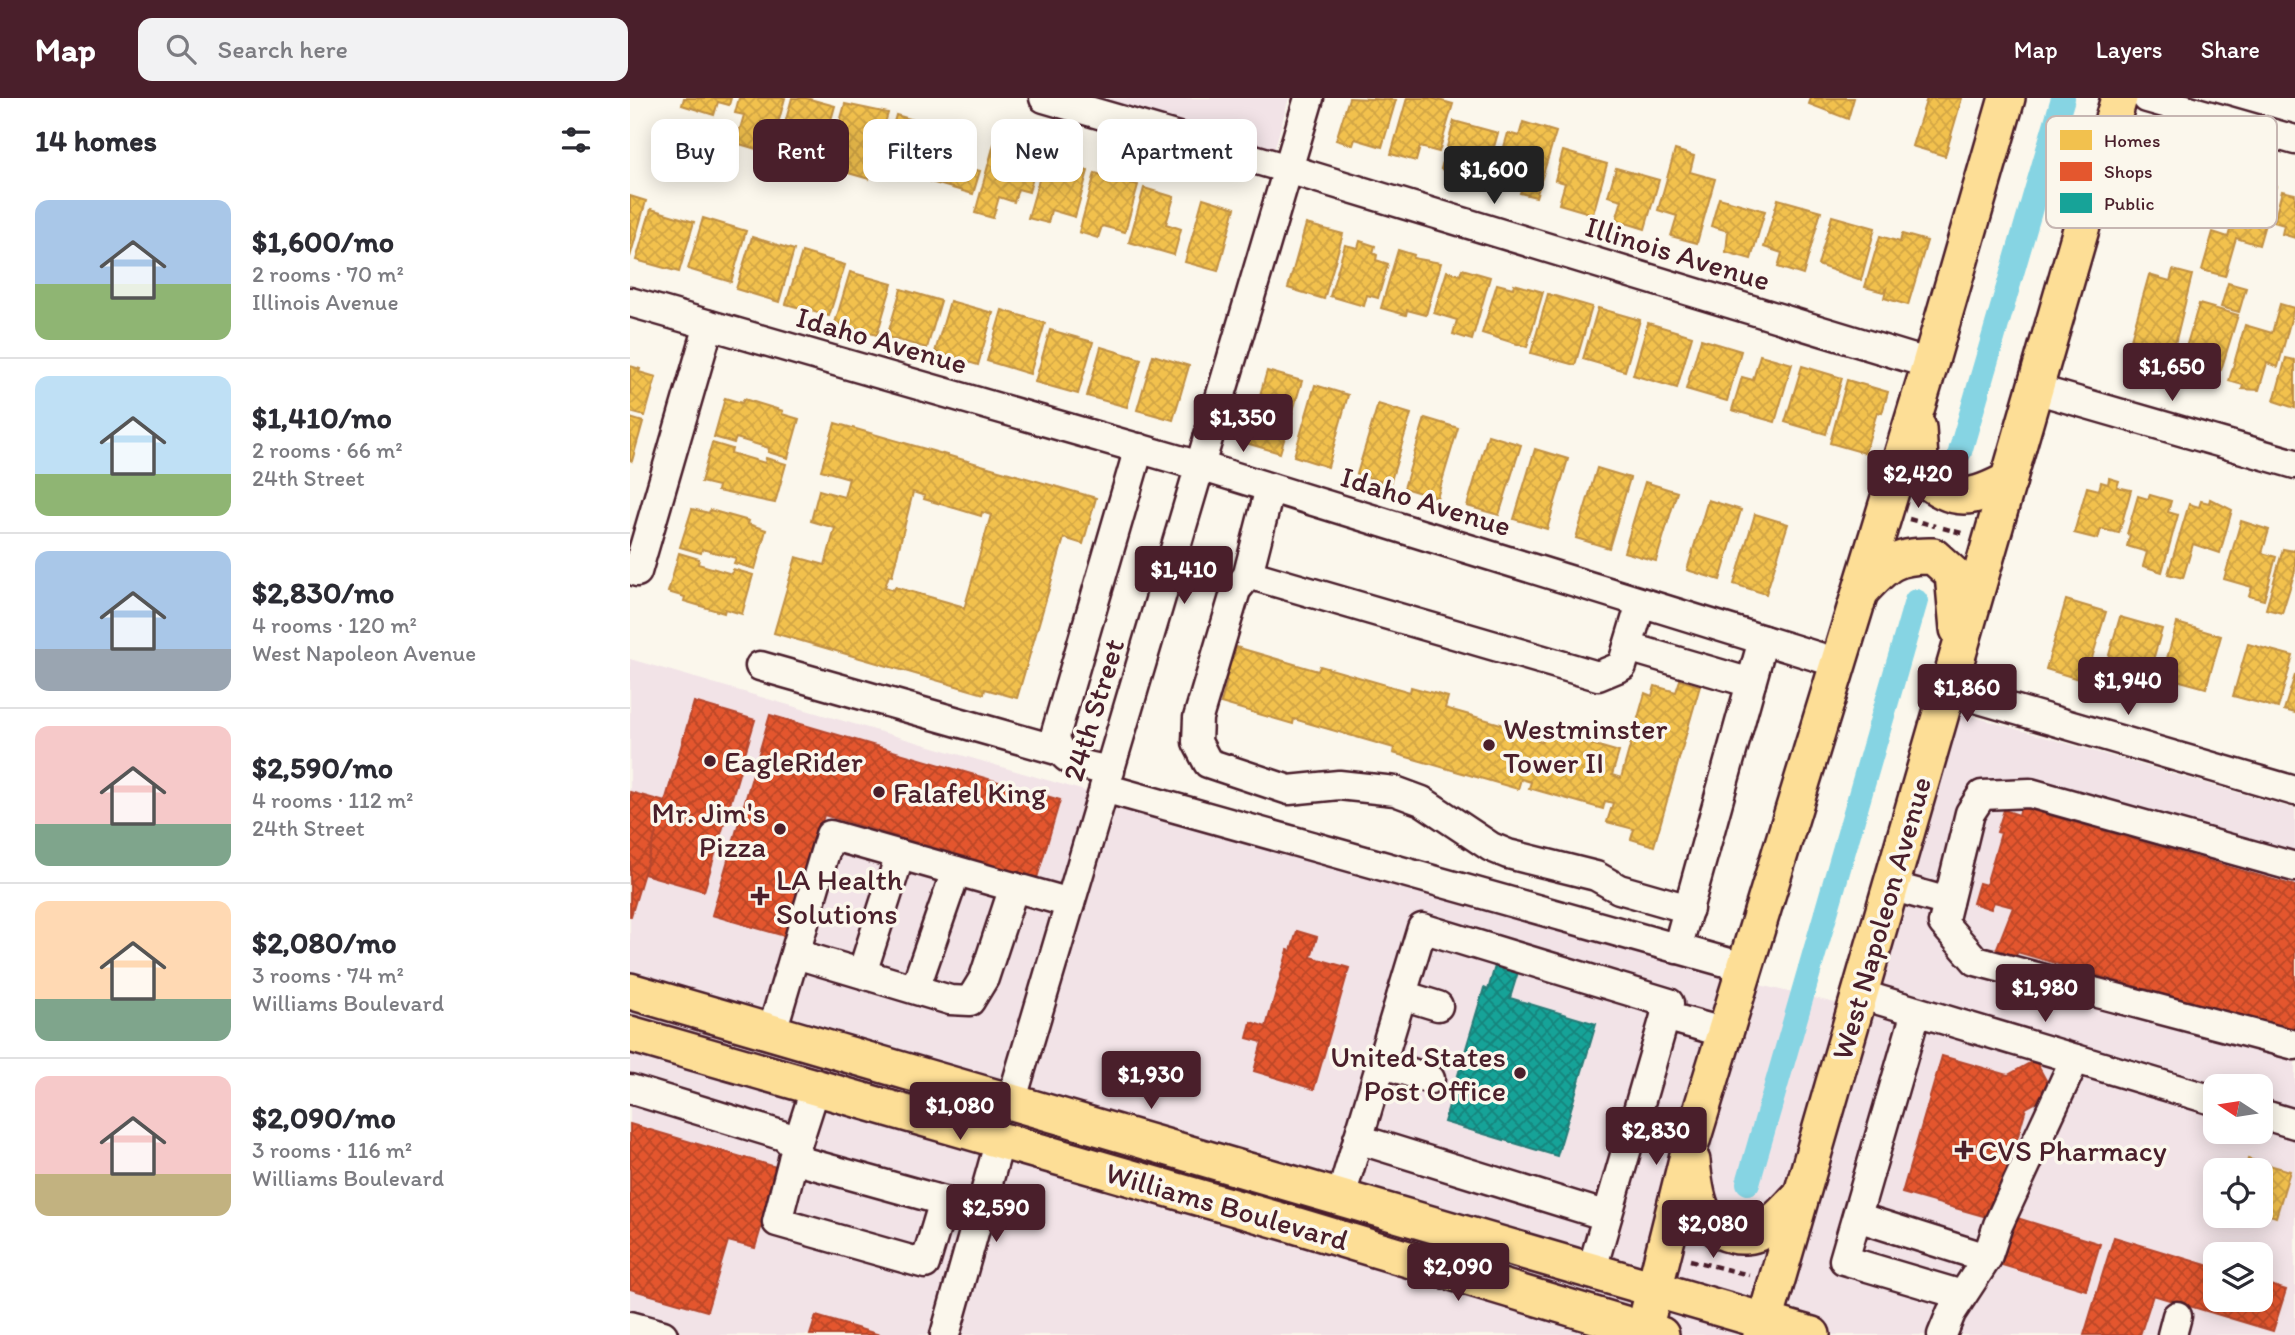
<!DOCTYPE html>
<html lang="en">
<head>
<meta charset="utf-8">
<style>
	body { margin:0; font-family:Itim,sans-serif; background:#f2f2f3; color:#2b2b33; height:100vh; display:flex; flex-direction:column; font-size:26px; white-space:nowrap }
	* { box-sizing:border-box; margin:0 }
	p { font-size:23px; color:#7c7c81 }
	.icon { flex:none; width:38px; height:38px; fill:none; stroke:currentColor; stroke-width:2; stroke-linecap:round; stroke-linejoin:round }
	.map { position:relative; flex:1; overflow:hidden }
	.sheet { display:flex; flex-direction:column; background:#fff; width:630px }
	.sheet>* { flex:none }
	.top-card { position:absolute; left:21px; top:21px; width:665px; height:63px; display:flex; gap:14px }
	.needle { width:46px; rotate:282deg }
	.fabs { position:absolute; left:1573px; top:976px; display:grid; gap:14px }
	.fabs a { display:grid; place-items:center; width:70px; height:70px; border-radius:14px; background:#fff; box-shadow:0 4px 18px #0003; font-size:35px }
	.price { position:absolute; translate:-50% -60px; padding:0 16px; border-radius:7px; background:#4a1f2b; color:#fff; font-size:23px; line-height:46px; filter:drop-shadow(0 2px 4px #0008) }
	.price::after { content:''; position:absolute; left:50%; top:42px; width:21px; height:16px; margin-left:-10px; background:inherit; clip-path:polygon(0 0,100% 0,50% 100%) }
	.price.selected { background:#222; color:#fff }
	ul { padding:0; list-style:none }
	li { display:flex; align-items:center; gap:21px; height:175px; padding:0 35px }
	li+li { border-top:2px solid #e1e1e2 }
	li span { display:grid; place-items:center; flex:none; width:196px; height:140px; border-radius:14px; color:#555 }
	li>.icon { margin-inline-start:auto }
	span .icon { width:84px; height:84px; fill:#fffc; stroke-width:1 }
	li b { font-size:30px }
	h2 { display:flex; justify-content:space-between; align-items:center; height:84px; padding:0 35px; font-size:30px }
	.tag { padding:0 24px; border-radius:14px; background:#fff; box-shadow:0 4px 18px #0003; font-size:24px; line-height:63px }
	.tag.selected { background:#4a1f2b; color:#fff }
	header { display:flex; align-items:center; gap:42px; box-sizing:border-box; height:98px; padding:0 35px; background:#4a1f2b; color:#fff }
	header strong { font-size:33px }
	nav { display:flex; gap:38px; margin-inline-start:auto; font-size:24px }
	.search { width:490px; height:63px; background:#f2f2f3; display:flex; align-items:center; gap:18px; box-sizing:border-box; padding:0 24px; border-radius:14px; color:#7c7c81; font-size:26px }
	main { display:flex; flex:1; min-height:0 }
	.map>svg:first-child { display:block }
	.built { fill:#f2e3e7; fill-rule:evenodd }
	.homes { fill:url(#homes-cross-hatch); stroke:#c09044; stroke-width:2; fill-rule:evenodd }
	.shops { fill:url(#shops-cross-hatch); stroke:#b6462d; stroke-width:2 }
	.public { fill:url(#public-cross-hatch); stroke:#267b77; stroke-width:2 }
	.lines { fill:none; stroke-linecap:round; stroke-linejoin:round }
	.canal { stroke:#86d4e3; stroke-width:24 }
	.minor-casing { stroke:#4a1f2b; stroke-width:33 }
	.major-casing { stroke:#4a1f2b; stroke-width:40 }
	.path { stroke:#4a1f2b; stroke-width:4.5; stroke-dasharray:7 5; stroke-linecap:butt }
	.minor { stroke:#fbf7ec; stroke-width:28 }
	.major { stroke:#fdde96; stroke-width:35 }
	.poi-dot { fill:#4a1f2b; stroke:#fbf7ec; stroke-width:2.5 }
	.labels { text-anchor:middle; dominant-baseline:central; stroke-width:7; stroke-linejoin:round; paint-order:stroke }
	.street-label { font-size:30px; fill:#4a1f2b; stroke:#fbf7ec }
	.poi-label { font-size:30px; fill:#4a1f2b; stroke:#fbf7ec; text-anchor:start }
	.key { fill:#fbf7ec; stroke:#c6b6b2; stroke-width:2 }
	.key-label { font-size:19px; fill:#4a1f2b }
</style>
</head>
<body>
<header>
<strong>Map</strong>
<div class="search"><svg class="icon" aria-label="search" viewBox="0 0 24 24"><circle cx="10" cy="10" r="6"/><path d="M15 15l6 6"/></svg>Search here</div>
<nav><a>Map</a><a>Layers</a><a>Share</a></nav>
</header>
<main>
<section class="sheet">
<h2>14 homes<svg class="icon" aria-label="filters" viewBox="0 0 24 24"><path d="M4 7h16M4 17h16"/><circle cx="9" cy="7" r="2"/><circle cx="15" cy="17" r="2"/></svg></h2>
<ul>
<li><span style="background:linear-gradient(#a9c7e8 60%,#8fb573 0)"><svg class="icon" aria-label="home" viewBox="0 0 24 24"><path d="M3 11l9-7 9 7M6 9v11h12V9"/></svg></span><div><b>$1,600/mo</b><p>2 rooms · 70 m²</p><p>Illinois Avenue</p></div></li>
<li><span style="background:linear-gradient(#bfe0f5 70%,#8fb573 0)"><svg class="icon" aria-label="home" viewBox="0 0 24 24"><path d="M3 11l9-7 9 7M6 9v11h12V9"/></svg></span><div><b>$1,410/mo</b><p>2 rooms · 66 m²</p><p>24th Street</p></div></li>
<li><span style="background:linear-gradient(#a9c7e8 70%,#9aa5b1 0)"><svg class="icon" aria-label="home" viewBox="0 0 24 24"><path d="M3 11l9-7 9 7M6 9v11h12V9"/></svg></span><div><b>$2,830/mo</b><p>4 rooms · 120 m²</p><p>West Napoleon Avenue</p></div></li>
<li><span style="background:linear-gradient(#f6c9c9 70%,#7fa58c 0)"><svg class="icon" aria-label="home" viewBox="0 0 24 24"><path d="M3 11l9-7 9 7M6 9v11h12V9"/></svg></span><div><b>$2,590/mo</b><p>4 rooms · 112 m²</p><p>24th Street</p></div></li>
<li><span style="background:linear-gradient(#ffd9b3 70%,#7fa58c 0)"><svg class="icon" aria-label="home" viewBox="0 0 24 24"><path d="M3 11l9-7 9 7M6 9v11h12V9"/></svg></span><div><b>$2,080/mo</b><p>3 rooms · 74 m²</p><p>Williams Boulevard</p></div></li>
<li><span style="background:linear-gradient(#f6c9c9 70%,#c2b280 0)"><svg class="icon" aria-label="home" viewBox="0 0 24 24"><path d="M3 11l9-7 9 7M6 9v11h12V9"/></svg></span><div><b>$2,090/mo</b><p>3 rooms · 116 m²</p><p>Williams Boulevard</p></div></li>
</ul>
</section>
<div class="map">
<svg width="1665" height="1237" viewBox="0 0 1665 1237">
	<defs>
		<pattern id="homes-cross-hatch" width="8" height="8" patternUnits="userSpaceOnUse" patternTransform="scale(1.75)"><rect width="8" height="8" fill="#f2c14e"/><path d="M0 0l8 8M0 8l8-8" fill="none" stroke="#d1a544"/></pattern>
		<pattern id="shops-cross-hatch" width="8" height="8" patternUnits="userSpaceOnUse" patternTransform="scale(1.75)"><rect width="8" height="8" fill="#e4572e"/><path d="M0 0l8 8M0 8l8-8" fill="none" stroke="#bb4727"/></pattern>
		<pattern id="public-cross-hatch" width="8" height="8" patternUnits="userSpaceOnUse" patternTransform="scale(1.75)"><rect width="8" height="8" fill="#17a398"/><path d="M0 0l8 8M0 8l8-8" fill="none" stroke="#17847c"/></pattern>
	</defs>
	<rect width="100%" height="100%" fill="#fbf7ec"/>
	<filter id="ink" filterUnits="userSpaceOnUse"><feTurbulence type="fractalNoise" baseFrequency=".0143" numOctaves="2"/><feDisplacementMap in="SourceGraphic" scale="14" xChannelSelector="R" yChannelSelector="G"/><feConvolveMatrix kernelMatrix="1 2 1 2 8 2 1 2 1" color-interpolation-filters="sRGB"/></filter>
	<g filter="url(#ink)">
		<g class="built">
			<path d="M462,0H659L644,53Z"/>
			<path d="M0,561L1096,879L1243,914L1331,615L1665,711V1237H0ZM1586,989H1631V1034H1586ZM1586,1073H1631V1118H1586ZM1586,1157H1631V1202H1586Z"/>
		</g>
		<g class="homes">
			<path d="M54,0H101L99,7L88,4L84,17L52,7Z"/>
			<path d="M109,0H155L140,55L106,45L114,17L105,15Z"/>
			<path d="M162,0H176L205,8L192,54L170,47L166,60L147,54Z"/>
			<path d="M719,0L766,2L752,49L725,41L723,47L706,42Z"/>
			<path d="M777,0H801L823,6L809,54L790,49L786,63L761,56Z"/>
			<path d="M1181,0H1224L1218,21L1179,6Z"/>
			<path d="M1297,0H1332L1315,58L1282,48Z"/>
			<path d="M215,6L258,15L239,81L208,72L215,44L205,42Z"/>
			<path d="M266,17L308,29L295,76L272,69L268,81L249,75Z"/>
			<path d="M824,23L868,35L860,63L845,59L839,79L811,71Z"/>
			<path d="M893,24L926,34L906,99L890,95L892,89L865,81L878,35L889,38Z"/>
			<path d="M315,32L343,41L335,69L350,73L343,96L301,84Z"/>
			<path d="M364,46L409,58L399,94L388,91L384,104L369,99L363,120L345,115Z"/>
			<path d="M1045,52L1064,58L1060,74L1085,81L1067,145L1041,138L1047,118L1028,112Z"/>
			<path d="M933,53L977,66L963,116L929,106L935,85L925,82Z"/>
			<path d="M415,61L433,66L431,73L440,75L442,69L458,73L445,119L421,112L418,125L398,120Z"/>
			<path d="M986,70L1029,82L1015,131L986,122L992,102L978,98Z"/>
			<path d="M1601,74L1646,88L1629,147L1606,140L1595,178L1572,172L1583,134L1598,139L1608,104L1593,100Z"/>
			<path d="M465,75L508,87L495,134L472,128L468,140L449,134Z"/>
			<path d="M514,90L544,99L536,126L551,131L544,157L499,144Z"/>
			<path d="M1652,93L1665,96V140L1652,136L1654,127L1644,124Z"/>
			<path d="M0,98L16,103L0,159Z"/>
			<path d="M573,100L605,110L588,173L555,164Z"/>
			<path d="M1089,100L1135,113L1121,161L1096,154L1098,133L1081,128Z"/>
			<path d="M1148,101L1191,113L1173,177L1148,169L1152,155L1134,149Z"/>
			<path d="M21,111L64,124L49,174L6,162Z"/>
			<path d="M1202,118L1245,130L1231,182L1188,167Z"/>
			<path d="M73,120L116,133L101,184L58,171Z"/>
			<path d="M676,126L713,136L694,201L658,190Z"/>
			<path d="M1272,136L1297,143L1278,207L1254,200L1256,191L1253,194L1235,189L1250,138L1270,144Z"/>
			<path d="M122,139L164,152L149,204L106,191Z"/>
			<path d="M730,143L745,148L743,155L747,157L746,162L758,166L748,200L737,197L734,208L700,198L715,147L728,150Z"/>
			<path d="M768,152L784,157L783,160L811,165L796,217L777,212L776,217L751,210Z"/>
			<path d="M172,154L215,167L199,218L156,206Z"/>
			<path d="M832,171L860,179L842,242L823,236L827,222L804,215L817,173L830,177Z"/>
			<path d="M1543,172L1562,177L1543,254L1501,241L1519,177L1540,183Z"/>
			<path d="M220,174L262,186L247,237L205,225Z"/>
			<path d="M1598,185L1616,190L1609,214L1591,209Z"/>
			<path d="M867,186L883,190L884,186L913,194L897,249L852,235Z"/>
			<path d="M271,191L311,203L297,250L257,239Z"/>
			<path d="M918,196L962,209L945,267L901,255Z"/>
			<path d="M320,203L363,215L348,267L305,254Z"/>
			<path d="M1569,206L1608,217L1591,272L1574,267L1572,273L1551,266Z"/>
			<path d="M1650,206L1664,210L1648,269L1637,265L1629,292L1612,291L1613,287L1599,283L1615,227L1642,235Z"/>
			<path d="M968,210L1010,222L995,273L953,261Z"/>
			<path d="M372,212L415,225L400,276L357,263Z"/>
			<path d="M1018,225L1062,238L1047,290L1003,277Z"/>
			<path d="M420,232L463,244L448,296L405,284Z"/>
			<path d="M1071,241L1111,253L1097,303L1056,291Z"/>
			<path d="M471,249L511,261L497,309L457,298Z"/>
			<path d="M523,257L559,268L543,322L507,312Z"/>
			<path d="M1130,257L1162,266L1145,324L1102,312L1112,279L1123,282Z"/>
			<path d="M1656,260L1665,262V310L1644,303Z"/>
			<path d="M0,268L10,271L9,274L26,279L15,318L0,314Z"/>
			<path d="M1172,268L1212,280L1196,336L1155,324Z"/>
			<path d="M637,273L672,283L650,355L616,345Z"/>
			<path d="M1217,282L1258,294L1252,315L1247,314L1235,355L1200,345Z"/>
			<path d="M685,287L718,297L698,369L664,358Z"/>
			<path d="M95,300L112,305L114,301L153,313L152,316L169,321L158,360L138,354L139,350L106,340L104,345L84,339Z"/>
			<path d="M748,306L781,316L760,386L727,376Z"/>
			<path d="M0,320L13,324L2,363L0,362Z"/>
			<path d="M795,320L828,330L807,400L774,390Z"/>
			<path d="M205,325L466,400L453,446L434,440L387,600L355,591L354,596L144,535L166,459L195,467L205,430L181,423L189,392L214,399L219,380L191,372ZM283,394L295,398L294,401L351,418L352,414L361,417L334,511L331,508L265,489L264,492L255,489L259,477L262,478Z"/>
			<path d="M858,337L891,347L869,417L837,408Z"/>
			<path d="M82,345L102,351L101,355L135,365L136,360L156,366L145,405L87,393L88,388L71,384Z"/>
			<path d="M905,351L938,361L917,431L884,421Z"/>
			<path d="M967,370L1000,380L979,450L946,440Z"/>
			<path d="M1479,380L1489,383L1487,389L1501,392L1489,435L1471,431L1468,441L1444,435L1457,389L1469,392L1471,384L1478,386Z"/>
			<path d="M1015,384L1047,394L1026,463L994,454Z"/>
			<path d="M1520,397L1541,403L1538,414L1548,417L1532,474L1513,468L1517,454L1497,448L1500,437L1497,436L1508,398L1518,401Z"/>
			<path d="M1580,401L1602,412L1590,455L1563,446L1553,480L1538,476L1559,406L1569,409L1571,403L1579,405Z"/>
			<path d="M1078,402L1111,412L1090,482L1057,472Z"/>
			<path d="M62,411L79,415L80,412L119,423L118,426L136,432L125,471L104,465L106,460L72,451L71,455L50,449Z"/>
			<path d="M1125,416L1158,426L1136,496L1104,486Z"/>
			<path d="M1611,423L1639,432L1632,455L1646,459L1634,502L1619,498L1622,489L1594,481Z"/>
			<path d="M1665,450V473L1652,515L1636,511L1653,451L1664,453Z"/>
			<path d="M49,455L69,461L68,466L102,476L103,471L123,477L112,516L95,511L94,515L54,503L55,499L38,494Z"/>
			<path d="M1436,502L1476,514L1455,583L1416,571Z"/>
			<path d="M1490,519L1532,531L1512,600L1498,596L1496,600L1470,588Z"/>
			<path d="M1547,525L1591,538L1576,590L1532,578Z"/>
			<path d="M1618,546L1663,558L1648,610L1603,598Z"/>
			<path d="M606,549L688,573L690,568L780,594L781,589L818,599L815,610L906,636L904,642L912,644L916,633L989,654L982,677L991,680L1015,595L1022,598L1025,588L1046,594L1050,582L1070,588L1024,748L1001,741L1004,731L977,724L983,705L975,703L973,711L899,690L901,684L891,681L888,691L763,655L764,650L664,621L663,626L591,605L597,583L588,581L596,554L604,557Z"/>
			<path d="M1665,577V615L1654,612Z"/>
			<path d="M1618,1061L1660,1073L1646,1119L1631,1114V1073H1615Z"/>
		</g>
		<g class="shops">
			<path d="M64,604L125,622L74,793L14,776Z"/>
			<path d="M140,617L430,702L407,780L194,717L158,839L82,817Z"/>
			<path d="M0,694L35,704L1,818H0Z"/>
			<path d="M1391,709L1665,788V935L1387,854L1386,858L1366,852L1383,809L1364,804L1361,811L1343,805L1349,785L1356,787L1371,735L1367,734L1374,712L1389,717Z"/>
			<path d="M667,833L687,839L681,859L719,870L684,991L624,973L632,944L617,940L621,924L636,929L658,852L661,853Z"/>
			<path d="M1312,958L1378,977L1405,962L1423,995L1396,1010L1364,1121L1272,1095Z"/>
			<path d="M0,1026L149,1070L125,1150L98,1143L77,1213L0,1191Z"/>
			<path d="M1384,1119L1470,1146L1456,1192L1369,1166Z"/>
			<path d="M1484,1139L1586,1170V1202H1631V1184L1656,1192L1643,1233L1523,1197L1510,1237H1454Z"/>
			<path d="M186,1218L250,1237H180Z"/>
		</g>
		<path class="public" d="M865,868L888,874L880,900L966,926L927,1058L814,1024L854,890L858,892Z"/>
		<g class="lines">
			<g class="canal">
				<path d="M1330,354L1433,0"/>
				<path d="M1118,1085L1286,503"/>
			</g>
			<defs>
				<g id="minor">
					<path d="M414,0L658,71L1300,266"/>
					<path d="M1517,0L1665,42"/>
					<path d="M0,204L570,368L1208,565"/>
					<path d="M1405,291L1665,366"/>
					<path d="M640,390L618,476L968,578L992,568L1011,505"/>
					<path d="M7,474L79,227"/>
					<path d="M619,476L606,492L568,620L567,644L578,665L659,692L709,687L765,693L792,703L861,749L878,756L966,778L989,791L1059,811"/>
					<path d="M998,549L1121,585L1133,542"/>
					<path d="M130,568L427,652"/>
					<path d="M1318,592L1665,693"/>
					<path d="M480,673C455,667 430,667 425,638L509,350"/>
					<path d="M474,690L1117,870"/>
					<path d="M1665,769L1400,695L1352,697L1340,715L1313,825L1346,863L1665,947"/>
					<path d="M1261,788L1318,804"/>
					<path d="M1047,851L1121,585"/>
					<path d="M166,856L320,902L340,903L354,880L384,789"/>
					<path d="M232,875L270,757"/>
					<path d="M285,891L326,773"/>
					<path d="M1229,896L1586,1003"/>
					<path d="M772,897L808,908"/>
					<path d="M1286,914L1214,1162L1332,1197"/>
					<path d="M1035,918L1096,935"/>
					<path d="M142,933L200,737L440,805"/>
					<path d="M751,965L800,981"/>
					<path d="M0,991L154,1038L166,1050L147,1124L295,1166L314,1103L163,1061"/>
					<path d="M382,1001L679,0"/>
					<path d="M1631,1016L1665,1026"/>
					<path d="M728,1041L977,1118"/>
					<path d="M166,1050L186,988"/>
					<path d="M711,1098L792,830L1039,905L962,1171"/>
					<path d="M1227,1119L1357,1160L1321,1215L1312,1237"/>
					<path d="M1357,1160L1368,1127L1445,961"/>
					<path d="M0,1228L33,1237"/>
					<path d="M315,1237L370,1042"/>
					<path d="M1542,1237L1547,1218"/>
				</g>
				<g id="major">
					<path d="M1288,330L1291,378C1325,406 1341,402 1379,382"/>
					<path d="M1231,493C1256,466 1265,457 1303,458L1323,476L1328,531"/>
					<path d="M0,893L1182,1237"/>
					<path d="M0,936L658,1125L1031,1237"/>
					<path d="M1062,1063C1065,1093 1068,1130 1103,1137C1111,1139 1122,1138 1130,1134C1146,1125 1157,1111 1170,1098"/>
					<path d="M1014,1232L1060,1049L1300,266L1377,0"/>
					<path d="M1131,1237L1489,0"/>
				</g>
			</defs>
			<use href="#minor" class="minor-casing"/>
			<use href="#major" class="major-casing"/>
			<g class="path">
				<path d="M1279,421L1305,428"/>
				<path d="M1313,430L1335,436"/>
				<path d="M1060,1162L1119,1177"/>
			</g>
			<use href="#minor" class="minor"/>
			<use href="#major" class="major"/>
		</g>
	</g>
	<g class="poi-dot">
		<circle cx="859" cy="647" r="7"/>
		<circle cx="80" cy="663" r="7"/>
		<circle cx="249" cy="694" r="7"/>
		<circle cx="150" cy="731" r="7"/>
		<path d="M126.5 787.5h7v7h7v7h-7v7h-7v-7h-7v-7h7z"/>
		<circle cx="890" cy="975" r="7"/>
		<path d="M1330.5 1041.5h7v7h7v7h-7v7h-7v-7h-7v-7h7z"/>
	</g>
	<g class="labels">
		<g class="street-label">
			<text transform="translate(1048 155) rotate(17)">Illinois Avenue</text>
			<text transform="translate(252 242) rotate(16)">Idaho Avenue</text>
			<text transform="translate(796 403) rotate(17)">Idaho Avenue</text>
			<text transform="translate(463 612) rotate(-73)">24th Street</text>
			<text transform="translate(1251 820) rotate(-74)">West Napoleon Avenue</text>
			<text transform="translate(597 1108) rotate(16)">Williams Boulevard</text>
		</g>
		<g class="poi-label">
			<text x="873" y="630">Westminster<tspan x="873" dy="34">Tower II</tspan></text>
			<text x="94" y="663">EagleRider</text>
			<text x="263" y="694">Falafel King</text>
			<text x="136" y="714" text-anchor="end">Mr. Jim's<tspan x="136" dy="34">Pizza</tspan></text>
			<text x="146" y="781">LA Health<tspan x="146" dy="34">Solutions</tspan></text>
			<text x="876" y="958" text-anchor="end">United States<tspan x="876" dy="34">Post Office</tspan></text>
			<text x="1348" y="1052">CVS Pharmacy</text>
		</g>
	</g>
	<rect x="1416" y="18" width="231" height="112" rx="10" class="key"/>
	<rect x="1430" y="32" width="32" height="20" fill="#f2c14e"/>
	<rect x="1430" y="64" width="32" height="19" fill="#e4572e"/>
	<rect x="1430" y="95" width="32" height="20" fill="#17a398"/>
	<g class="key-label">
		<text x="1474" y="49">Homes</text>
		<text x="1474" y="80">Shops</text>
		<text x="1474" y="112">Public</text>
	</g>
</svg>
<div class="fabs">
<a><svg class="needle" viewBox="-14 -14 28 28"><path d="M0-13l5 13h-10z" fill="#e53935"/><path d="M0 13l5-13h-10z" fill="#7c7c81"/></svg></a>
<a><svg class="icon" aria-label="locate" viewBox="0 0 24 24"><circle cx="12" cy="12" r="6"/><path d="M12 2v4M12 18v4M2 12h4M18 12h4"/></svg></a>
<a><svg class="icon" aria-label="layers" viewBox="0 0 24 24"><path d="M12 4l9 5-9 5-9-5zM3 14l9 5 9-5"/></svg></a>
</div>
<b class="price selected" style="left:864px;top:108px">$1,600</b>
<b class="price" style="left:1542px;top:305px">$1,650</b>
<b class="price" style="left:613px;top:356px">$1,350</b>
<b class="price" style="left:1288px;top:412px">$2,420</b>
<b class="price" style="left:554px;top:508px">$1,410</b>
<b class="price" style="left:1498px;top:619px">$1,940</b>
<b class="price" style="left:1337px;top:626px">$1,860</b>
<b class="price" style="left:1415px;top:926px">$1,980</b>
<b class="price" style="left:521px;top:1013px">$1,930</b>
<b class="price" style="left:330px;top:1044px">$1,080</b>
<b class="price" style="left:1026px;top:1069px">$2,830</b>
<b class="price" style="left:366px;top:1146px">$2,590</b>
<b class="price" style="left:1083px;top:1162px">$2,080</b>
<b class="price" style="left:828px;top:1205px">$2,090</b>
<div class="top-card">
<a class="tag">Buy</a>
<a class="tag selected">Rent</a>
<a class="tag">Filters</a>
<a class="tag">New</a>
<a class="tag">Apartment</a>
</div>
</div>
</main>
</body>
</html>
